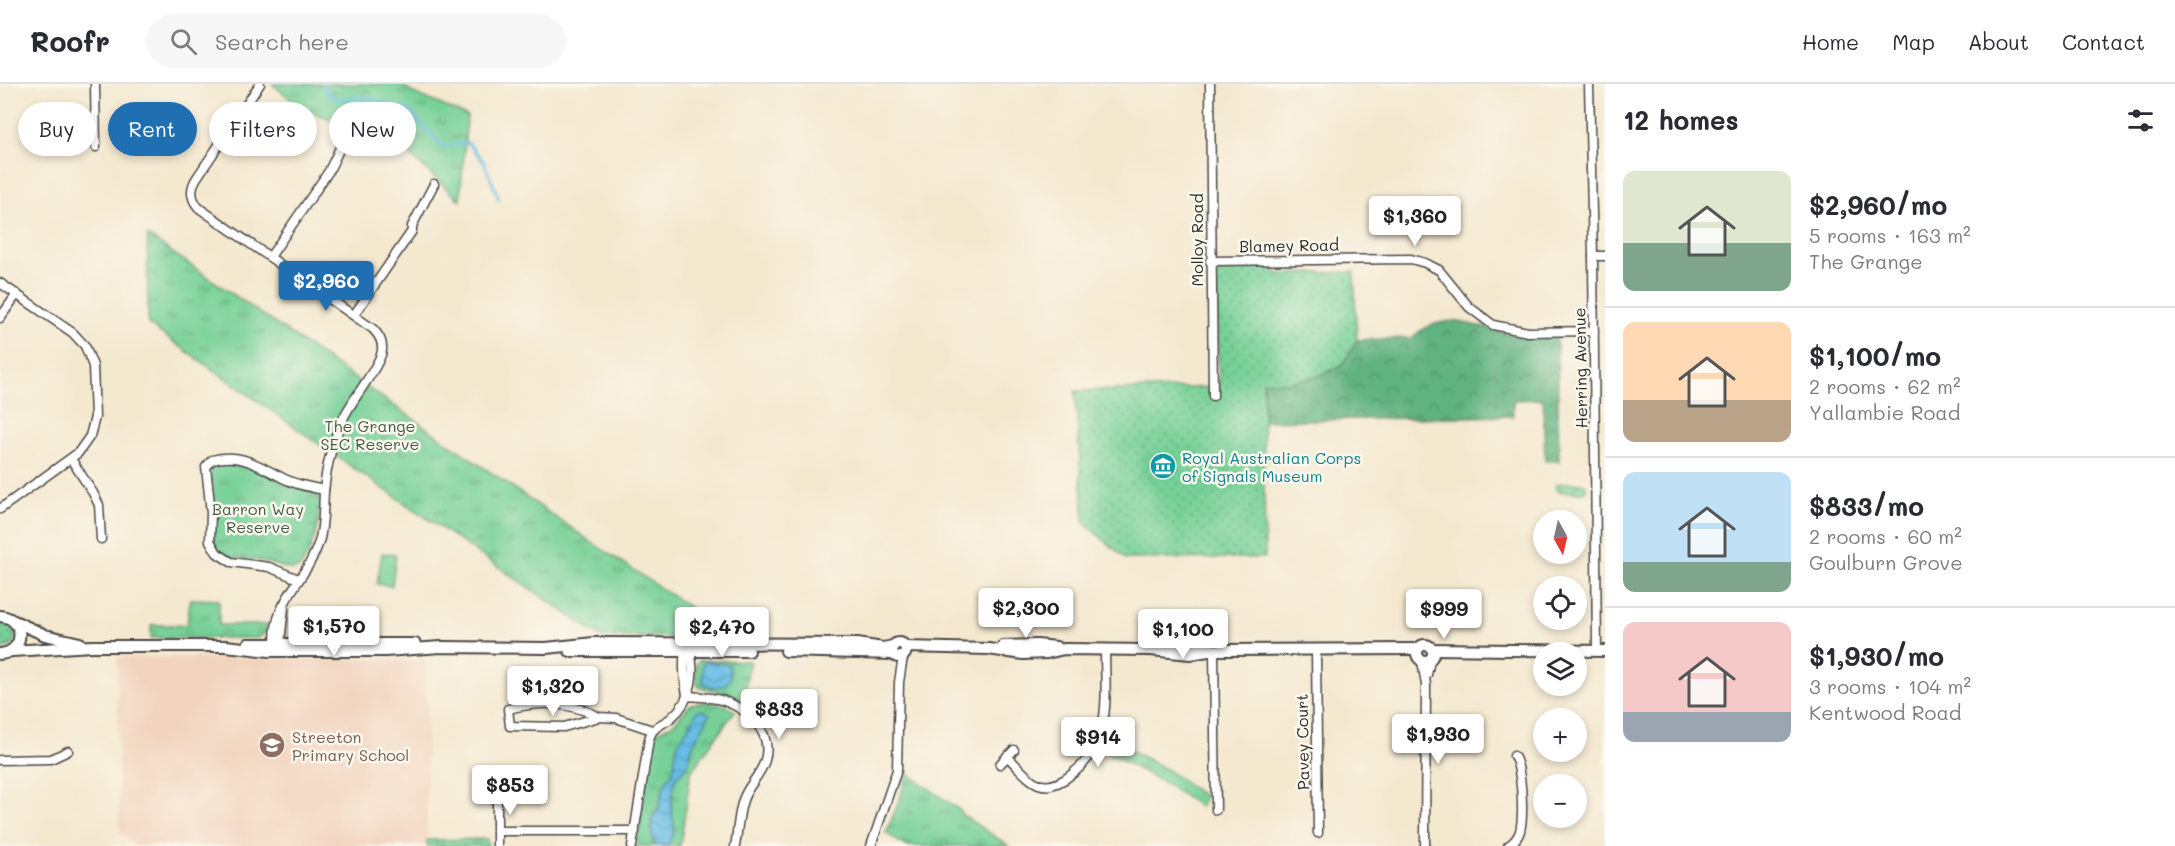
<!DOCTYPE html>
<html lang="en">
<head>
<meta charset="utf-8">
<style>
	body { margin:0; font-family:Mali,sans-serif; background:#f7f7f7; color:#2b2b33; height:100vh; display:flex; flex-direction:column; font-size:22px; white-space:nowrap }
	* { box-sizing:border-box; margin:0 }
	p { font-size:20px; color:#7c7c81 }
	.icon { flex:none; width:33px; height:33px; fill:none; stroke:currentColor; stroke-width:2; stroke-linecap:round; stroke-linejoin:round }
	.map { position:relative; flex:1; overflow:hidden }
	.drawer { display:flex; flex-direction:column; background:#fff; width:570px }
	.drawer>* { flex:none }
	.top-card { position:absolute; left:18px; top:18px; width:570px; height:54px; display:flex; gap:12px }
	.needle { width:39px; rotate:172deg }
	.fabs { position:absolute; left:1533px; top:426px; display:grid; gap:12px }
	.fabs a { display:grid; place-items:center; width:54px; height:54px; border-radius:50%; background:#fff; box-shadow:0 3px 9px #0003; font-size:30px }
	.price { position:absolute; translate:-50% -51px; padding:0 14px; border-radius:6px; background:#fff; color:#222; font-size:20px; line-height:39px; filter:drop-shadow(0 2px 3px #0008) }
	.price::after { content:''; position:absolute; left:50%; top:36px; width:18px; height:14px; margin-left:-9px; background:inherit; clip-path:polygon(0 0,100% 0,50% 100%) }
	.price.on { background:#1f6fb2; color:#fff }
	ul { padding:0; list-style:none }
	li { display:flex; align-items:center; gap:18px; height:150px; padding:0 18px }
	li+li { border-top:2px solid #e1e1e2 }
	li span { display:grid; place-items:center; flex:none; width:168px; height:120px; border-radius:12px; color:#555 }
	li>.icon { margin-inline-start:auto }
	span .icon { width:72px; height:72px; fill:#fffc; stroke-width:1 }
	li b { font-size:26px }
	h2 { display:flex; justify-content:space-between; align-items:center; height:72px; padding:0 18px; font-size:26px }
	.tag { padding:0 21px; border-radius:27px; background:#fff; box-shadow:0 3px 9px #0003; font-size:21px; line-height:54px }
	.tag.on { background:#1f6fb2; color:#fff }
	header { display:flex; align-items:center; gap:36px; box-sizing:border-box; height:84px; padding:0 30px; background:#fff; border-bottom:2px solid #e1e1e2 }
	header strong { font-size:28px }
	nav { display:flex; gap:33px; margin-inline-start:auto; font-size:21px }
	.search { width:420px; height:54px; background:#f7f7f7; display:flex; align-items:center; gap:15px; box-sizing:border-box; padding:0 21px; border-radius:33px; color:#7c7c81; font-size:22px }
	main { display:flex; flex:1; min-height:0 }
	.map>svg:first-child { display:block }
	.built { fill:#f2d4be }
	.grass { fill:url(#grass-dots); stroke:#507e61; stroke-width:1.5 }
	.forest { fill:url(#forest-crowns); stroke:#466e56; stroke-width:1.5 }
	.park { fill:url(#park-tufts); stroke:#507e61; stroke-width:1.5 }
	.garden { fill:url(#garden-furrows); stroke:#507e61; stroke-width:1.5 }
	.pitch { fill:#76d097; stroke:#507e61; stroke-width:1.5 }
	.water { fill:url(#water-waves); stroke:#4a7488; stroke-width:1.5 }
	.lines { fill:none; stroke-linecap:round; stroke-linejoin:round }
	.stream { stroke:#68bee5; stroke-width:3 }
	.minor-casing { stroke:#494744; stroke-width:11 }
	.tertiary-casing { stroke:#494744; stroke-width:14 }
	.minor { stroke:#fff; stroke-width:8 }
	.tertiary { stroke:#fff; stroke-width:10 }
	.labels { text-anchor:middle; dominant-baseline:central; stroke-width:5; stroke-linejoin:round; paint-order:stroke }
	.street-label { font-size:16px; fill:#2b2b2b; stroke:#fbf7ec }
	.park-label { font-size:16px; fill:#425d4b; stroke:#fbf7ec }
	.culture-label { font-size:16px; fill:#0d838f; stroke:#fbf7ec; text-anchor:start }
	.education-label { font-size:16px; fill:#785e54; stroke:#fbf7ec; text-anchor:start }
</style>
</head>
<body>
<header>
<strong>Roofr</strong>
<div class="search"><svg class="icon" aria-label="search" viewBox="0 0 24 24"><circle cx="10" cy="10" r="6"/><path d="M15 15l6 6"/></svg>Search here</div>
<nav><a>Home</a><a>Map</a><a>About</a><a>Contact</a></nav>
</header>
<main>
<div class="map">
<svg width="1605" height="762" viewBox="0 0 1605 762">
	<defs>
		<pattern id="grass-dots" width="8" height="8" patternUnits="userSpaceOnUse" patternTransform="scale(1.5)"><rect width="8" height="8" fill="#76d097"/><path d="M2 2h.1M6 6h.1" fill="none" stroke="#61a97b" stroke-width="1.8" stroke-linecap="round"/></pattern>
		<pattern id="forest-crowns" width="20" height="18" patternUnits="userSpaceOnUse" patternTransform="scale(1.5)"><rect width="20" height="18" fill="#60b280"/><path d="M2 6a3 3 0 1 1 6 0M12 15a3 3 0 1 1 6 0" fill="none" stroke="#4f9169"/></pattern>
		<pattern id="park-tufts" width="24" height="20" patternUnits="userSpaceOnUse" patternTransform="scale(1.5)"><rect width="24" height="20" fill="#76d097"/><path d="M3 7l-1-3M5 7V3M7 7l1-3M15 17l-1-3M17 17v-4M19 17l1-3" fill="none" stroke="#61a97b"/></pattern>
		<pattern id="garden-furrows" width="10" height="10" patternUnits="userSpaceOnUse" patternTransform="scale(1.5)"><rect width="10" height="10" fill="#76d097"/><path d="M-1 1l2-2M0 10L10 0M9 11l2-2" fill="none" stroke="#61a97b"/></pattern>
		<pattern id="water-waves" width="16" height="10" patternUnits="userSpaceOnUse" patternTransform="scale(1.5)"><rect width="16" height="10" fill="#68bee5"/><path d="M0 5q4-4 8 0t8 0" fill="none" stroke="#569bba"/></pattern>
	</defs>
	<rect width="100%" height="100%" fill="#fbf7ec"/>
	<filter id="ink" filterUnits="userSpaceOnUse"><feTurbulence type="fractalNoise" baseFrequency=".0167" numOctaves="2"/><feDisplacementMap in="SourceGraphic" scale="12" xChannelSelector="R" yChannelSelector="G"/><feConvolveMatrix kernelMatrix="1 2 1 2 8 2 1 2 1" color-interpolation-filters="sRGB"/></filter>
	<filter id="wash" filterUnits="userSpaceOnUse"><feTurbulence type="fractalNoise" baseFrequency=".008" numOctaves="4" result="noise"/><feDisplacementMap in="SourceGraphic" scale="24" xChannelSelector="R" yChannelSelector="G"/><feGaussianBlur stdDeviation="1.35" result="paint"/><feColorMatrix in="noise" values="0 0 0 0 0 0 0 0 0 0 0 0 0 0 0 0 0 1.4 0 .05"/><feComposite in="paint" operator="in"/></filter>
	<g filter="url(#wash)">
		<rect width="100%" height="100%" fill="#f4e8cf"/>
		<path class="built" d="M117,573L426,576L427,762H134L119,747Z"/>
		<g class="grass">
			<path d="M1234,182H1276L1277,190L1354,188L1357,256L1342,282L1316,293L1287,299L1263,298L1265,474L1126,475L1084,439L1075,307L1219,303L1216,192L1225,183Z"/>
			<path d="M0,537C10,538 13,544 15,554L11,562L0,565Z"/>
		</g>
		<path class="forest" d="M1456,237L1518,251L1557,253L1559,377H1545L1543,315L1513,316V332L1264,337L1263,297L1287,299L1316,293L1342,282L1357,256L1412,254C1425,240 1438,238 1456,237Z"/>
		<g class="park">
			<path d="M272,0H403L409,7L467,32L460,117L400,62L304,25Z"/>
			<path d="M147,151L593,459L734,553H601L340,375L148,240Z"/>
			<path d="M222,377L243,378L289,401L318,410C322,437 314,462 300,484L293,486L257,476L232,474L219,466L214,457L210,384L212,380Z"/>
			<path d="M190,515L219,516V541H267L266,548L259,554H151V541H187Z"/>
			<path d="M700,576L750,577L743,617L728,609L699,603L696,598V580Z"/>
			<path d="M707,618L724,621L735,627L691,688L680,762H636L651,662L656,649L674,639L691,620Z"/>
			<path d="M1110,656L1164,684L1205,713L1200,723L1169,702L1105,667Z"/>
			<path d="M907,689L961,727L962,731L1009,762H905L886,749L901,712Z"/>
			<path d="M487,755L488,762H427V756Z"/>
		</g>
		<path class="garden" d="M1561,399H1582L1586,401V406L1584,408H1558L1555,403L1557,400Z"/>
		<path class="pitch" d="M382,469L396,471L392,502L377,500Z"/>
		<g class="water">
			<path d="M707,577L729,581L731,594L724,602L712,603L703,599L702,581Z"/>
			<path d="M701,626L710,630L692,663L688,682L675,694C674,705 670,719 672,729C676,746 675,746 668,762H655L651,745L652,733L658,727L664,700L673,688L677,661L694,634L697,627Z"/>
		</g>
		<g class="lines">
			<path class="stream" d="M323,0L326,8L337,15L366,13L408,26L442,62L468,59L484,78L499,115"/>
		</g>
	</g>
	<g filter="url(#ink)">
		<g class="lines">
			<defs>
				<g id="minor">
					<path d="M95,0L96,63"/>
					<path d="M260,0L196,95C190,105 191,115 199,124L373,245C379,251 383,257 382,266C382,279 351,317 344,333C333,356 326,382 324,408C323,424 324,442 319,458C306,499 269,518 276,566"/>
					<path d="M1210,0L1213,312"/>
					<path d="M1589,0L1593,172L1597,567"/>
					<path d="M338,42L346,51H356"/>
					<path d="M1593,172H1605"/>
					<path d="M270,173L329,87L346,51"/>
					<path d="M1210,177L1411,175L1425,179L1439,186L1469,223L1493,241L1528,248L1594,247"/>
					<path d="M0,199L73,249L85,262L93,282L95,333L90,352L78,369L0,425"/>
					<path d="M354,231L412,147V142L434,100"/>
					<path d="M0,234L17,210"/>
					<path d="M71,375L93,409L99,421L101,455"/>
					<path d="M298,495L269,483L231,478L217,469L210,457L211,429L206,383L212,376C241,369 255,380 279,392C293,400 309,403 324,406"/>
					<path d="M686,562C682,578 684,595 687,611"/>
					<path d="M277,565L280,558L284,525"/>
					<path d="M1214,566L1216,726"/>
					<path d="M1316,566L1318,749"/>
					<path d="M1422,577L1426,601L1425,762"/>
					<path d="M1427,591L1430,576"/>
					<path d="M687,612C699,613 713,613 724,617C748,625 773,648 765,676C761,691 748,701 743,716C738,731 738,747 735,762"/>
					<path d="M599,633C570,617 540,617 508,625L510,642L564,643L599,633L616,634L652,646"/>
					<path d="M1007,672C1030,695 1041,715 1072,690C1113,659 1105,612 1105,565"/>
					<path d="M0,676L51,675L68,667"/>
					<path d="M1000,680L1014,666"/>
					<path d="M497,702V762"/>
					<path d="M497,747H635"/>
					<path d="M632,762L649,655C652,642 663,641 672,633C692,616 697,586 688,562"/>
					<path d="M871,762L897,686L899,598L903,573"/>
					<path d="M1508,762C1514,758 1518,754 1520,747C1524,731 1522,686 1514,672"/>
				</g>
				<g id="tertiary">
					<path d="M0,532C26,534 26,568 0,570"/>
					<path d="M14,537L45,551L80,559"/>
					<circle cx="899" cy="566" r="7"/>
					<path d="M248,560H415"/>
					<circle cx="1425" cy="569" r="8"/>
					<path d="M1003,562L1037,561L1056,563"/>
					<path d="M1164,562H1189L1214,566L1418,565"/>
					<path d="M906,563L988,565L1023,570L1047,569L1064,565L1151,566L1190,570L1214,566"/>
					<path d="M1432,565L1605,567"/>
					<path d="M12,567L92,562H226L270,567H385L441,563L546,564L594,559L857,560L883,564L893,562"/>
					<path d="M570,567H749"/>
					<path d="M786,567L893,570"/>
				</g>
			</defs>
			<use href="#minor" class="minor-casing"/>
			<use href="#tertiary" class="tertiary-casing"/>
			<use href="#minor" class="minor"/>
			<use href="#tertiary" class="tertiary"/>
		</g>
	</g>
	<defs>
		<symbol id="museum-disc" viewBox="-11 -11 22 22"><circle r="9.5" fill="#0f9aa8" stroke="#fbf7ec"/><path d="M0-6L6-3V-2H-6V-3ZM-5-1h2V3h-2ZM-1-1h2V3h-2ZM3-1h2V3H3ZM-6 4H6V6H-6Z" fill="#fff"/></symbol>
		<symbol id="school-disc" viewBox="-11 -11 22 22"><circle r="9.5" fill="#8d6e63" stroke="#fbf7ec"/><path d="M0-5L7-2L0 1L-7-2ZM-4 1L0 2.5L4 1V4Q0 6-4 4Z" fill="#fff"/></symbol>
	</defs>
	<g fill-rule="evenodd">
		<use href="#museum-disc" x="1148" y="367" width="30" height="30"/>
		<use href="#school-disc" x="257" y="646" width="30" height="30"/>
	</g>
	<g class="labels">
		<g class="street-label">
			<text transform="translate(1196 156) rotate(-90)">Molloy Road</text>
			<text transform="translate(1289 161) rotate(-1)">Blamey Road</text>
			<text transform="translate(1580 284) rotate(-91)">Herring Avenue</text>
			<text transform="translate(1302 658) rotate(-91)">Pavey Court</text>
		</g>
		<g class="park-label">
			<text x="370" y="341">The Grange<tspan x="370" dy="18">SEC Reserve</tspan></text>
			<text x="258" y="424">Barron Way<tspan x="258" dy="18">Reserve</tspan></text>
		</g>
		<g class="culture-label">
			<text x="1182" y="373">Royal Australian Corps<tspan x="1182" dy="18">of Signals Museum</tspan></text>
		</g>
		<g class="education-label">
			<text x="292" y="652">Streeton<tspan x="292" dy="18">Primary School</tspan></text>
		</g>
	</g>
</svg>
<div class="fabs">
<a><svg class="needle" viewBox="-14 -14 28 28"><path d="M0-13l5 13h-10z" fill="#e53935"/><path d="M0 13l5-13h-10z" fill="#7c7c81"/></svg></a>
<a><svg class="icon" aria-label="locate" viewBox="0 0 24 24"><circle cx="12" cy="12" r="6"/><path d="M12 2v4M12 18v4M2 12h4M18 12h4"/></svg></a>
<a><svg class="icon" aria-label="layers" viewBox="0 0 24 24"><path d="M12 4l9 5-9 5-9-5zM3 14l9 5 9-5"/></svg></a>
<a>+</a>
<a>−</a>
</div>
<b class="price" style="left:1415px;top:163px">$1,360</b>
<b class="price on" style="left:326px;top:228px">$2,960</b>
<b class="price" style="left:1026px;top:555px">$2,300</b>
<b class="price" style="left:1444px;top:556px">$999</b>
<b class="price" style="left:334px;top:573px">$1,570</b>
<b class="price" style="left:722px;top:574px">$2,470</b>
<b class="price" style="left:1183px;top:576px">$1,100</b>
<b class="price" style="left:553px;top:633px">$1,320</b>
<b class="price" style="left:779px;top:656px">$833</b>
<b class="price" style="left:1438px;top:681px">$1,930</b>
<b class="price" style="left:1098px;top:684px">$914</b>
<b class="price" style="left:510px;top:732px">$853</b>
<div class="top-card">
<a class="tag">Buy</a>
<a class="tag on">Rent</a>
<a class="tag">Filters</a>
<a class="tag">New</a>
</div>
</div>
<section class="drawer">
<h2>12 homes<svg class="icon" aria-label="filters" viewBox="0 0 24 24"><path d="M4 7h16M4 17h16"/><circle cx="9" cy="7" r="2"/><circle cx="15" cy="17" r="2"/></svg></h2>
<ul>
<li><span style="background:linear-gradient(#dfe7d0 60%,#7fa58c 0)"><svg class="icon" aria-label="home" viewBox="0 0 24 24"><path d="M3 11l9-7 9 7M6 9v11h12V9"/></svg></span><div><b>$2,960/mo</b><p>5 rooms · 163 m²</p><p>The Grange</p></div></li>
<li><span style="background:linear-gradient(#ffd9b3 65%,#b9a48a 0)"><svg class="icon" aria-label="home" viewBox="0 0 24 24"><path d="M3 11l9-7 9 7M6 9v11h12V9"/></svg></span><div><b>$1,100/mo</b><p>2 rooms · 62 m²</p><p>Yallambie Road</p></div></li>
<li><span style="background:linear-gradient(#bfe0f5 75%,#7fa58c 0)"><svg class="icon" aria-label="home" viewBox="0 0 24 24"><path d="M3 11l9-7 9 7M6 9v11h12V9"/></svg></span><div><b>$833/mo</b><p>2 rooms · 60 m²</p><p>Goulburn Grove</p></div></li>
<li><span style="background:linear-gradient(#f6c9c9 75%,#9aa5b1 0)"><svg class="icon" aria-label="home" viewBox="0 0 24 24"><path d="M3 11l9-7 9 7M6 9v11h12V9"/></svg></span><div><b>$1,930/mo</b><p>3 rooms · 104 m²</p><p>Kentwood Road</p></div></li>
</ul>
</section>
</main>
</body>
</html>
